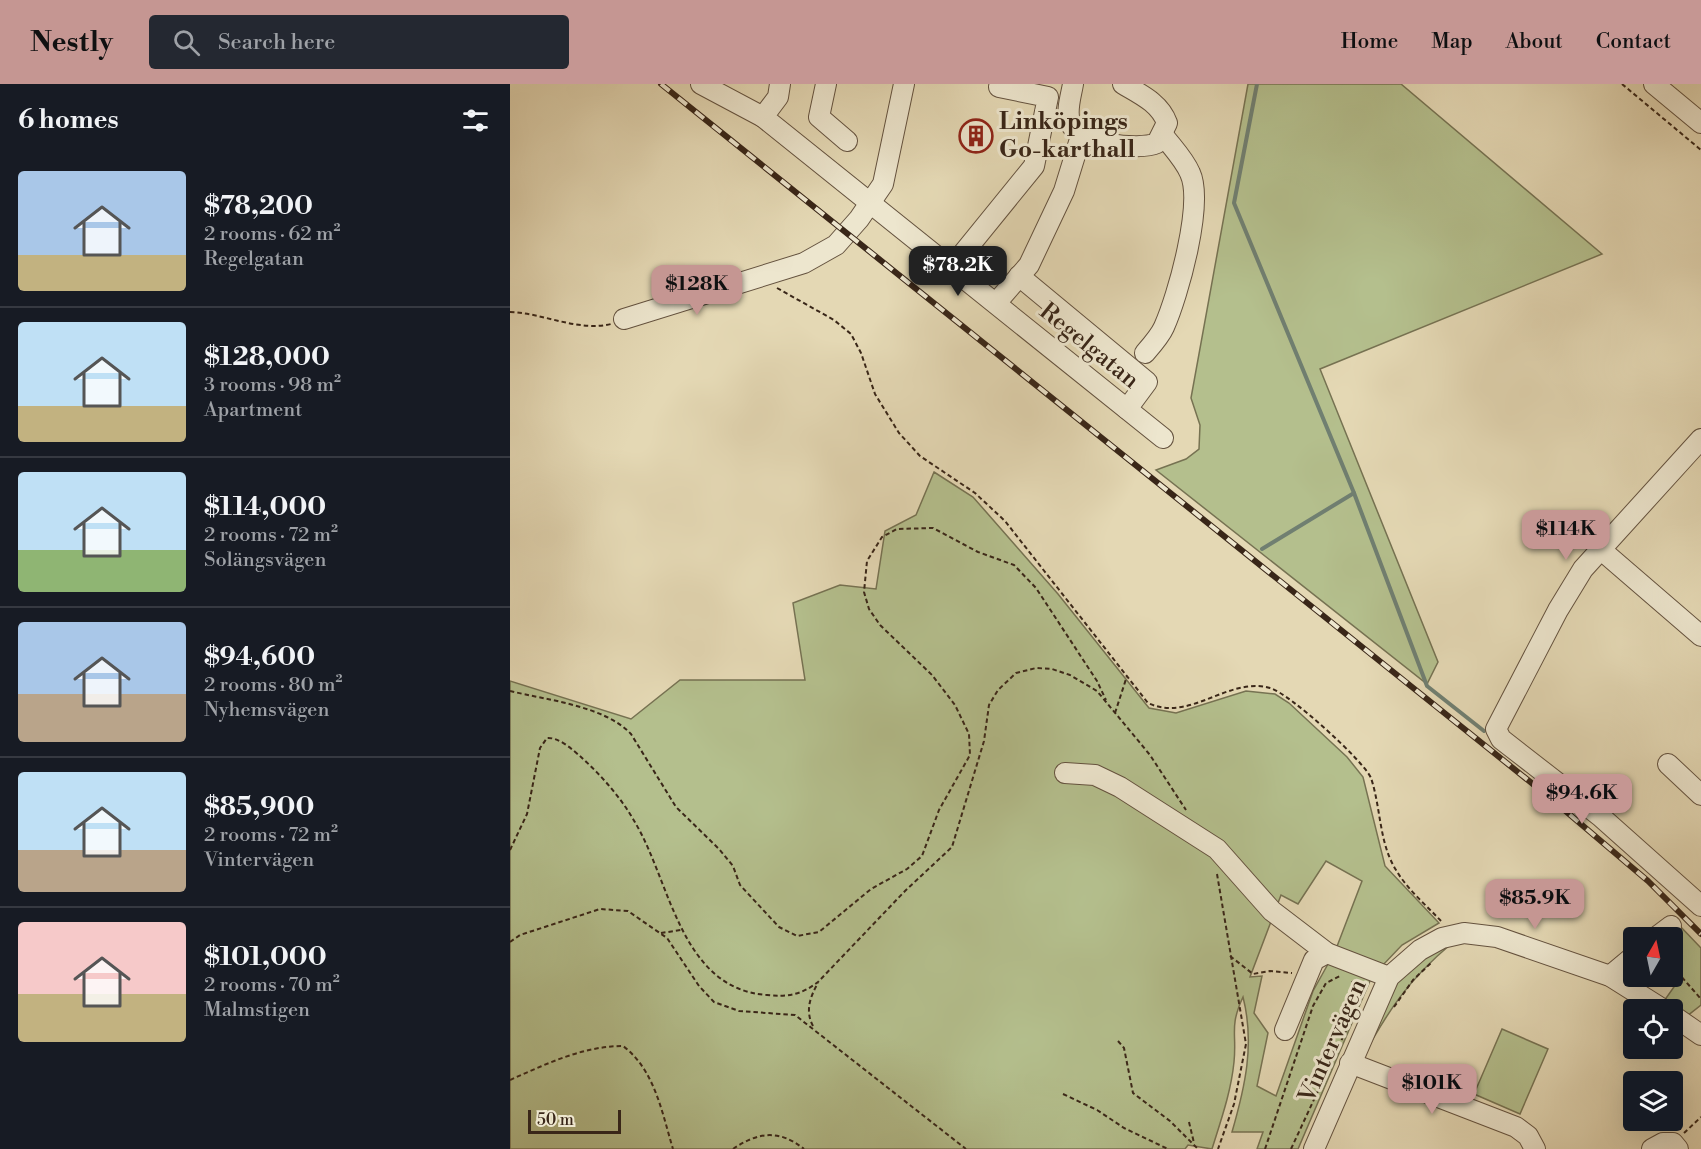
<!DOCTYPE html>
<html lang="en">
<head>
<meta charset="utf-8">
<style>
	body { margin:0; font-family:"Libre Bodoni",serif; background:#242831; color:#f1f3f6; height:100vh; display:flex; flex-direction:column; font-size:22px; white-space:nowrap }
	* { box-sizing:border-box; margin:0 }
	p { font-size:20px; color:#9ea1a6 }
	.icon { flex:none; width:33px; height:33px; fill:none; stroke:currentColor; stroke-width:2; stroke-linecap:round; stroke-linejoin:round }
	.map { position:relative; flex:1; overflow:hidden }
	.panel { display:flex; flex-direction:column; background:#171b24; width:510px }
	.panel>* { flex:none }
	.needle { width:39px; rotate:9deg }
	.fabs { position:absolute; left:1113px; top:843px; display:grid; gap:12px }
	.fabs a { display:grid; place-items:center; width:60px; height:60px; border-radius:6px; background:#171b24; box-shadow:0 6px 24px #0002; font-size:30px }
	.scale { position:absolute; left:18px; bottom:15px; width:93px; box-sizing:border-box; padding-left:6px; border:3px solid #392618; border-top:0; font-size:16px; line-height:21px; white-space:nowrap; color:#392618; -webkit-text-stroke:4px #ede6ce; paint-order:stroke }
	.price { position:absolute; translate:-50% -51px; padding:0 14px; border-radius:12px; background:#c59692; color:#111; font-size:20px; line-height:39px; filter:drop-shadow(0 2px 3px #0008) }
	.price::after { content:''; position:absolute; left:50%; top:36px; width:18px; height:14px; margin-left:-9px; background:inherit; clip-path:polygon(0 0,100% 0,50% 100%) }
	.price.on { background:#222; color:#fff }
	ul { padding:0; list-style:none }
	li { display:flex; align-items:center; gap:18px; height:150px; padding:0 18px }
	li+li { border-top:2px solid #363941 }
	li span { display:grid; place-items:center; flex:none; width:168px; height:120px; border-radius:6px; color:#555 }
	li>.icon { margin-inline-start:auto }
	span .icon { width:72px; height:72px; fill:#fffc; stroke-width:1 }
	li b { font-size:26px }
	h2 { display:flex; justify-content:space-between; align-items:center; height:72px; padding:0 18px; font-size:26px }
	header { display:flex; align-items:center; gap:36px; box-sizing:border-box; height:84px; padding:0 30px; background:#c59692; color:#111 }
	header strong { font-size:28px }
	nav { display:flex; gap:33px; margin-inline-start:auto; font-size:21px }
	.search { width:420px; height:54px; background:#242831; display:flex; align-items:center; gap:15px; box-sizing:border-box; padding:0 21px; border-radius:6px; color:#9ea1a6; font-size:22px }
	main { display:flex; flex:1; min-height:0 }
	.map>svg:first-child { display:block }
	.green { fill:#b4bf8d; stroke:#767252; stroke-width:1.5 }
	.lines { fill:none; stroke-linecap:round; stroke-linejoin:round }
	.stream { stroke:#707f71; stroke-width:4 }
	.minor-casing { stroke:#64523f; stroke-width:22 }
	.path { stroke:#392618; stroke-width:2; stroke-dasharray:4.5 3; stroke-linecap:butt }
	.minor { stroke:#ede6ce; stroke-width:20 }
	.rail-casing { stroke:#392618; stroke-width:6 }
	.rail { stroke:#ede6ce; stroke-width:4; stroke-dasharray:11; stroke-linecap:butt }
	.labels { text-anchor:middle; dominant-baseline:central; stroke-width:6; stroke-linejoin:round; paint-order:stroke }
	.poi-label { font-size:24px; font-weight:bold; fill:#392618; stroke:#ede6ce; text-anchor:start }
	.street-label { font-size:24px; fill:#392618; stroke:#ede6ce }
</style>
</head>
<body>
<header>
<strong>Nestly</strong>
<div class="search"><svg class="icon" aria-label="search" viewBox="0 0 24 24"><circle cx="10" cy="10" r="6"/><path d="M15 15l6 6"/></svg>Search here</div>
<nav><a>Home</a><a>Map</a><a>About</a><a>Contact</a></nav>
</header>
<main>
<section class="panel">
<h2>6 homes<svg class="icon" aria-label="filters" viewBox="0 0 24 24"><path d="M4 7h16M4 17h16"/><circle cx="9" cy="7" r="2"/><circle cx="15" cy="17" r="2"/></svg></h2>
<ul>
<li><span style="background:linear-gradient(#a9c7e8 70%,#c2b280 0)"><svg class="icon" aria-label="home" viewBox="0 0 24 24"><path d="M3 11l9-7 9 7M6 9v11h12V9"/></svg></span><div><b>$78,200</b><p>2 rooms · 62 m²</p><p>Regelgatan</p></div></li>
<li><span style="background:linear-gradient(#bfe0f5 70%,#c2b280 0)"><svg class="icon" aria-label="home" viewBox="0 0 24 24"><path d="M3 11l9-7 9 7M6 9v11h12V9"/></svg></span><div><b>$128,000</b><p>3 rooms · 98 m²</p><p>Apartment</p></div></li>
<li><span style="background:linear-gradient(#bfe0f5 65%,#8fb573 0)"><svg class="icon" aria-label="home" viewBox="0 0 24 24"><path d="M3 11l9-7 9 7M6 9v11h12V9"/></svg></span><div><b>$114,000</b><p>2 rooms · 72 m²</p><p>Solängsvägen</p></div></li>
<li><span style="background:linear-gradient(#a9c7e8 60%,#b9a48a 0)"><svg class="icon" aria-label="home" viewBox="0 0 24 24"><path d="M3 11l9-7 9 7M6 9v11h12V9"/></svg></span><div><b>$94,600</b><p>2 rooms · 80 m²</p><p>Nyhemsvägen</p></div></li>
<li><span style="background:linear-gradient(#bfe0f5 65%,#b9a48a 0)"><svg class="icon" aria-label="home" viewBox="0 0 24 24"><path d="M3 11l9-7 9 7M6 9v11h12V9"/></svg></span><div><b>$85,900</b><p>2 rooms · 72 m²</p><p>Vintervägen</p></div></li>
<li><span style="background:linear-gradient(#f6c9c9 60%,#c2b280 0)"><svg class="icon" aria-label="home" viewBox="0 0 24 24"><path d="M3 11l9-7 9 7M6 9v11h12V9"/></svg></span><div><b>$101,000</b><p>2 rooms · 70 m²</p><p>Malmstigen</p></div></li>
</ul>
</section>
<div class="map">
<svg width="1191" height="1065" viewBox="0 0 1191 1065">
	<rect width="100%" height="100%" fill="#e4d8b4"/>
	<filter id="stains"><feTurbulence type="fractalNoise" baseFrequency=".00333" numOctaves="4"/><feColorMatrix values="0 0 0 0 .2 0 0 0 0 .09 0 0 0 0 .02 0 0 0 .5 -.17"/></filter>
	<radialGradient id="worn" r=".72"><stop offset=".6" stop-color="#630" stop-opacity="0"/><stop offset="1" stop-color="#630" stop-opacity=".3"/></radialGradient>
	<g class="green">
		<path d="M738,0H891L1092,170L810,285L928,578L917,600L646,386L676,375L689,365L690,341L681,314Z"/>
		<path d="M424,388L463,413L548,510L639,624L666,629L736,607L765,610L779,619L837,673L853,693L875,782L929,839L892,861L873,881L826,865L852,797L816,777L788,820L771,811L740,893L752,892L744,929L758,949L747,1002L766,1012L803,907L818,880L827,877L859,890L860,897L788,1065H747L753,1048H722C735,1003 745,960 733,913C719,943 727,949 724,978C721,1008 711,1036 702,1065L678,1061L675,1065H0V597L121,635L170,596H295L283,519L330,501L366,505L375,447L406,431Z"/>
		<path d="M1169,841L1191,864V921L1177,932L1154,917L1171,893L1163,883L1162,854H1150Z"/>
		<path d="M941,860C898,896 878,927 851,976L876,910L902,878Z"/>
		<path d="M992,945L1038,965L1010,1030L964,1010Z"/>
	</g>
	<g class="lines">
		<g class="stream">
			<path d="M747,0L724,119L844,409L917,602L974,647"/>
			<path d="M752,465L844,409"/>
		</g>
		<defs>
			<g id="minor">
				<path d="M191,0L253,33"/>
				<path d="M270,0L268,13L253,33L653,354"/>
				<path d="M316,0L309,33L337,57"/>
				<path d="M563,0C561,12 556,26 560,38C567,60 629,67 647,59L657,39C650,19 630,10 613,0"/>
				<path d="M1144,0L1191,39"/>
				<path d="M442,183L524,82L538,13L489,3"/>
				<path d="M509,192L637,298L617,325"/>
				<path d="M486,219L519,181L554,107L571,52"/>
				<path d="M114,235L294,179L326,161L349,135L373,100L394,0"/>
				<path d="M635,269C642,261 650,252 654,243C668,212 694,119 680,89C674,75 662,63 653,51"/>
				<path d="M1191,355L1073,485L1048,526L986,645L991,655L1090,732L1191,822"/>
				<path d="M1089,464L1191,552"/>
				<path d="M1158,680L1191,711"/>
				<path d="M555,689L585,691L610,703L707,765L762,827L817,869L879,893"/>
				<path d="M1145,854L1161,842"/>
				<path d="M1100,892L1124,872"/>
				<path d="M1162,931L1191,951"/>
				<path d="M775,946L804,876L817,869"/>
				<path d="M840,979L1006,1043L1018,1052L1025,1065"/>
				<path d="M804,1065L879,893L910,866L932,854L954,849L987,853L1100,892L1154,926"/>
				<path d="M1142,1065L1153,1059H1163L1168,1065"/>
			</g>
		</defs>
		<use href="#minor" class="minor-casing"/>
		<g class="path">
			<path d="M1112,0L1191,66"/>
			<path d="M267,204L324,236L341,250L351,269L365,310L389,349L410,372L465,409L495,437L638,619C680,639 718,592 760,604C779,609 854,677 861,694C871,724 869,759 886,786C897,805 916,821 931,837"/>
			<path d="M0,228C33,229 68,248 101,240"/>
			<path d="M0,607C37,616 95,622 121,650L166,723L209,765L223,782L230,801L269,843L287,852L309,848L361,805L397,785L412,772L429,726L460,671L459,650L445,621L422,591L370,541L359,525L354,508L357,477L372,453L387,445L423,444L468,468L504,481L526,504L587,597L596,616"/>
			<path d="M605,629L617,592"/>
			<path d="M0,766L17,730L30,664L37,654C49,653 63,666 71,673C93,693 112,715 126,740C161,800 171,905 257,911C278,913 291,911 308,898L395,807L442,763L474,657L479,621L488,606L506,589L526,584L542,585L560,591L587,607L640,671L676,726"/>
			<path d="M707,790L736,960L724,1020L708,1065"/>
			<path d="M151,849L171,846"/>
			<path d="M0,858L10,851L90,825L118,827L157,854L189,902L204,918L229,927L285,931L456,1065"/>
			<path d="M720,872L743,890L760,887L782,889"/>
			<path d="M1162,882L1191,915"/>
			<path d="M884,923L903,896L921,879"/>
			<path d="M303,942C295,927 300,913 308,899"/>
			<path d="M608,957L614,964L623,1009L660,1037L688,1065"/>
			<path d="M0,996C36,980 73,962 113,962C145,986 152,1029 163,1065"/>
			<path d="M553,1010L587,1026L614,1044L658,1065"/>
			<path d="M679,1038L684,1059"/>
			<path d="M1174,1049L1191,1033"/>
			<path d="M223,1065C248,1048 269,1045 294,1065"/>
			<path d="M755,1065L803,922L816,899L830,892"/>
			<path d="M781,1065L846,925L848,905L841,896"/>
		</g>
		<use href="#minor" class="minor"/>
		<defs>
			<path id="rail" d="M151,0L1039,713L1138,797L1191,850"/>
		</defs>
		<use href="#rail" class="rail-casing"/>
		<use href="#rail" class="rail"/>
	</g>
	<defs>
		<symbol id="building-ring" viewBox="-11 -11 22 22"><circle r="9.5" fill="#ede6ce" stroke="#8f2418" stroke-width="1.5"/><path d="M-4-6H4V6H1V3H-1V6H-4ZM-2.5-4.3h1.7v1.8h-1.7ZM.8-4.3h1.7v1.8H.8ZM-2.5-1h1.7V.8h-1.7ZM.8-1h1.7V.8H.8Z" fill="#8f2418"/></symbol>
	</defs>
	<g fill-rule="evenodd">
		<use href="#building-ring" x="447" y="33" width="38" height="38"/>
	</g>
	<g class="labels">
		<g class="poi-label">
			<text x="489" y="38">Linköpings<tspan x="489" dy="28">Go-karthall</tspan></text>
		</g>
		<g class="street-label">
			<text transform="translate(579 262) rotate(39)">Regelgatan</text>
			<text transform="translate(823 957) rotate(-66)">Vintervägen</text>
		</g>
	</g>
	<rect width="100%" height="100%" filter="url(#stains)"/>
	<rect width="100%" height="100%" fill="url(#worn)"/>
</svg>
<div class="fabs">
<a><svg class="needle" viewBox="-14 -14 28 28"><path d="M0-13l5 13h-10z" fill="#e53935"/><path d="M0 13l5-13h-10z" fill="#9ea1a6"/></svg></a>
<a><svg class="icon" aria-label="locate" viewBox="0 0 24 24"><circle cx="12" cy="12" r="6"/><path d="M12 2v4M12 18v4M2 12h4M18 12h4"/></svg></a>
<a><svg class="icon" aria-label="layers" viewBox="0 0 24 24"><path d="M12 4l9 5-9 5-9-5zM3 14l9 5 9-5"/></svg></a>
</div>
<div class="scale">50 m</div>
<b class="price on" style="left:448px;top:213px">$78.2K</b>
<b class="price" style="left:187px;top:232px">$128K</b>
<b class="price" style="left:1056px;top:477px">$114K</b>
<b class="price" style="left:1072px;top:741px">$94.6K</b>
<b class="price" style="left:1025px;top:846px">$85.9K</b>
<b class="price" style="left:922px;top:1031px">$101K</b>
</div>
</main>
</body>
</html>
